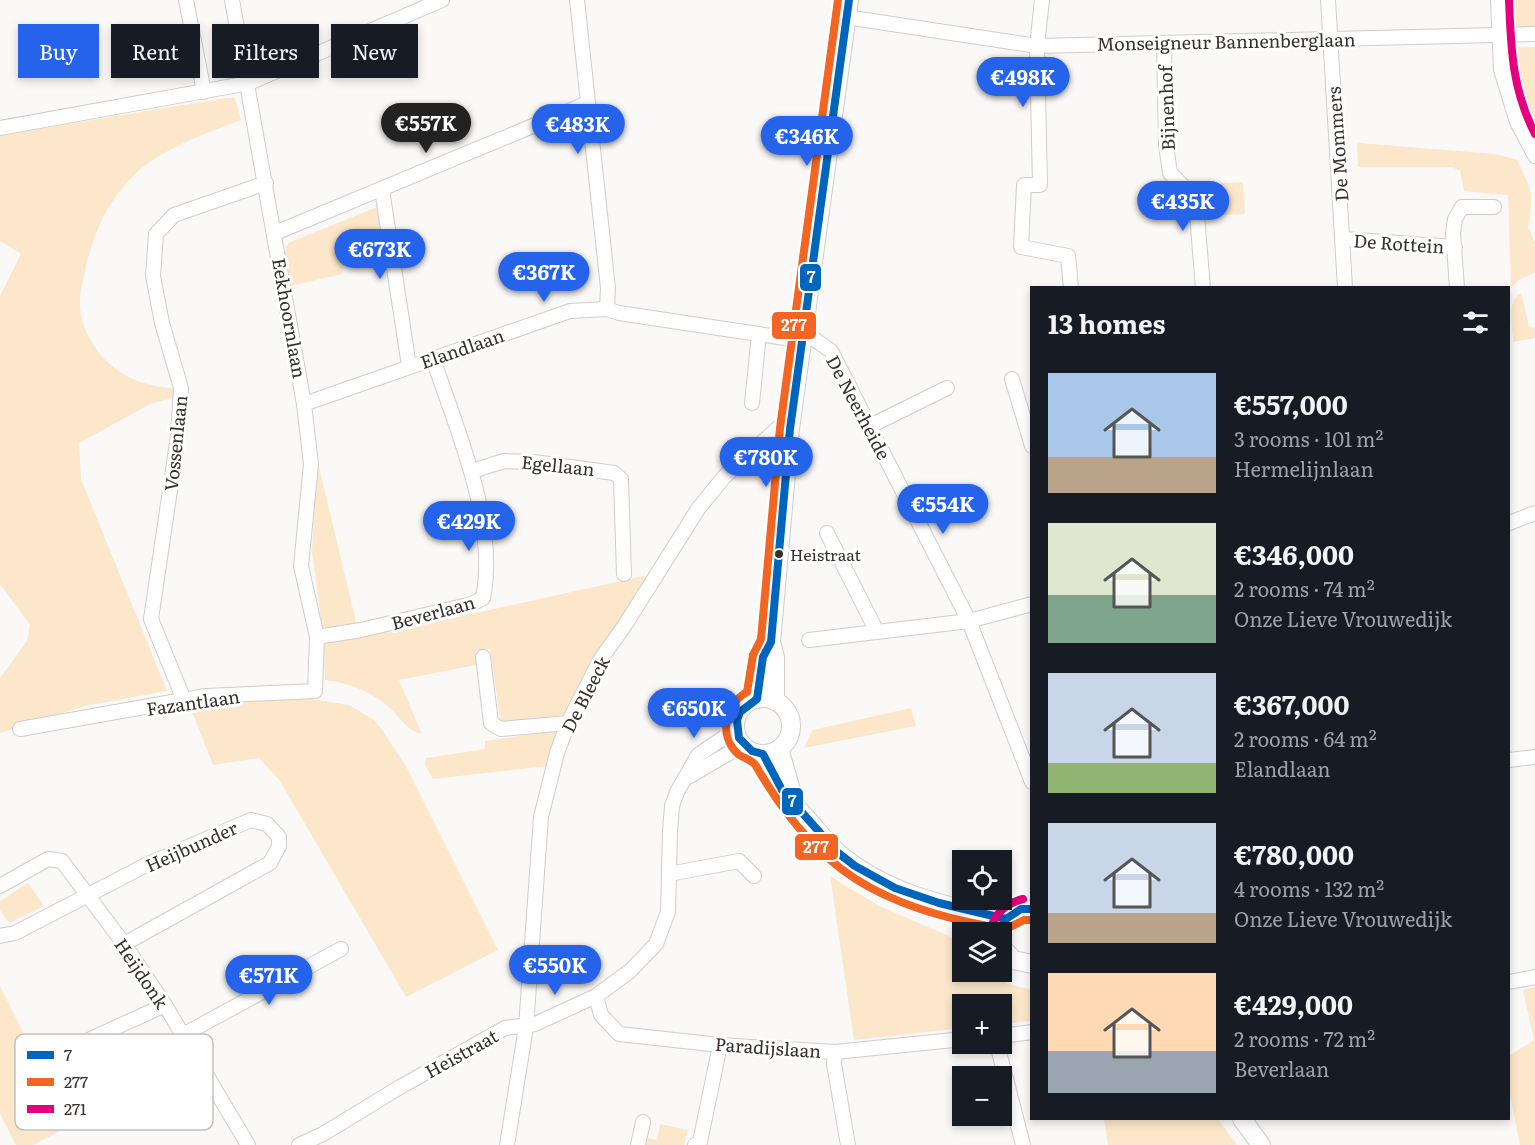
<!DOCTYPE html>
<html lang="en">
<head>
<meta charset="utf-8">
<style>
	body { margin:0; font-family:Literata,serif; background:#242831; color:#f1f3f6; height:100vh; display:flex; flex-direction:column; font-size:22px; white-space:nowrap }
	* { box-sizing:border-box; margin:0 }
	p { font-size:20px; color:#9ea1a6 }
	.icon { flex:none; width:33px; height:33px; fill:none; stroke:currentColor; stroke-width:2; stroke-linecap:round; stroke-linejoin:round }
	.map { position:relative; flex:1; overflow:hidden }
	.panel { position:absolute; left:1030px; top:286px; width:480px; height:834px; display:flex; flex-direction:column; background:#171b24; border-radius:0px; box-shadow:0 3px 9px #0003 }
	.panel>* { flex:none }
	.top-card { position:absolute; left:18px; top:24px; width:570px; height:54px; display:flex; gap:12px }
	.controls { position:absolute; left:952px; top:850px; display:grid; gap:12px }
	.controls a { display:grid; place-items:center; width:60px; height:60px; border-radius:0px; background:#171b24; box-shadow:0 3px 9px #0003; font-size:30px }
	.price { position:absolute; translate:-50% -51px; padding:0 14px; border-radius:21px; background:#2563eb; color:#fff; font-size:20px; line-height:39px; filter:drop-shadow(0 2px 3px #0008) }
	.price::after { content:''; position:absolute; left:50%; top:36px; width:18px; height:14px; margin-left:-9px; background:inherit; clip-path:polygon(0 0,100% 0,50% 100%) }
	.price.active { background:#222; color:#fff }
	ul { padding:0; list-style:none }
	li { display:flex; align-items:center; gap:18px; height:150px; padding:0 18px }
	li span { display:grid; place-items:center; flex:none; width:168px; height:120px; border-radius:0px; color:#555 }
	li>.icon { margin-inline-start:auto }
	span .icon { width:72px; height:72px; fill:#fffc; stroke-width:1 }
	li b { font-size:26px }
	h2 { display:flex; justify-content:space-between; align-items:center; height:72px; padding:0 18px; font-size:26px }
	.chip { padding:0 21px; border-radius:0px; background:#171b24; box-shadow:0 3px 9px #0003; font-size:21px; line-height:54px }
	.chip.active { background:#2563eb; color:#fff }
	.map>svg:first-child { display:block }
	.green { fill:#fce7ca }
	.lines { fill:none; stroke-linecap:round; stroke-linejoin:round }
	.minor-casing { stroke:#d1cccb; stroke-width:16 }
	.major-casing { stroke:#d1cccb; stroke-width:20 }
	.minor { stroke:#fefefe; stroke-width:14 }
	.major { stroke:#fefefe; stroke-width:18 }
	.bus-1-casing { stroke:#fff; stroke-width:12 }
	.bus-2-casing { stroke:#fff; stroke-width:12 }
	.bus-3-casing { stroke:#fff; stroke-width:12 }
	.bus-1 { stroke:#0065bd; stroke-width:8 }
	.bus-2 { stroke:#f26522; stroke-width:8 }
	.bus-3 { stroke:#e5007d; stroke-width:8 }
	.bus-dot { fill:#382f2e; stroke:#fff; stroke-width:2 }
	.labels { text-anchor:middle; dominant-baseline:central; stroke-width:6; stroke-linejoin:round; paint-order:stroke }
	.bus-label { font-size:16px; fill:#382f2e; stroke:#fff; text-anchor:start }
	.street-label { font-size:18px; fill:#382f2e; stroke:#fff }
	.key { fill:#fff; stroke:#c3c1c0; stroke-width:1.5 }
	.key-label { font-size:16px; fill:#382f2e }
	.line-badge { stroke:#fff; stroke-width:2 }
	.badge-label { font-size:16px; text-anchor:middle; font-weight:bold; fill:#fff }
</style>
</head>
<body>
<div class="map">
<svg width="1535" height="1145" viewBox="0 0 1535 1145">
	<rect width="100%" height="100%" fill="#fbf9f8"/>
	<g class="green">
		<path d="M833,0H841L836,34L830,32Z"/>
		<path d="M1507,0H1535V29L1509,28Z"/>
		<path d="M1513,47H1535V137C1521,112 1501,76 1513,47Z"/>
		<path d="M226,98H235L241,120C203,135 165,147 135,174C109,199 94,231 86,266C84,277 80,290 80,302C79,334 105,368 135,380C147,385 162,387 175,389V397L150,404L79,443L81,479L167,691L85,706L0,733V678L27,641L30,625L0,584V296L21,254L0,241V135Z"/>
		<path d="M1360,143L1496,154L1517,160C1531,188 1535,196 1528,227L1535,242V272L1519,280L1511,288L1508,195L1464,191L1460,171L1452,167H1358L1357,144Z"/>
		<path d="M1243,182L1245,214L1222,215L1221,183Z"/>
		<path d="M377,207L385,255L345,261L342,274L290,286L284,253L288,243Z"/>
		<path d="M1521,293L1529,326L1535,328V338L1513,342C1513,327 1506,300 1521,293Z"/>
		<path d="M317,459L357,626L322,627L312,551Z"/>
		<path d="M648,575L582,682L568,714L501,725L490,649L476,651V665L399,680L422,734C406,730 401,718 390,708C373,692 347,682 325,680L324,641L390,632Z"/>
		<path d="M311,699L349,705L374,720L383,731L407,768L498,950L406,997L280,781L259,758L213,765L189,704Z"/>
		<path d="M911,708L916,726L804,748L812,730Z"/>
		<path d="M559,730L547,766L433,779L425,765L426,758L485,749V741Z"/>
		<path d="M830,876L879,906L963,942V972H989C1002,983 1014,987 1032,989V1021L1002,1024V1005H963V1028L854,1040Z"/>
		<path d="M28,883L44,906L9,923L0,910V901Z"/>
		<path d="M0,986L33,1052L56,1045L66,1063L49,1076L91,1115L33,1145H16L0,1114Z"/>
		<path d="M1535,987V1145H1520L1509,1090V1056L1534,1040L1523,990Z"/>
		<path d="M1104,1119H1218L1237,1145H1108Z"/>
		<path d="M660,1124L688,1130L684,1145H646L648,1138L657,1140Z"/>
	</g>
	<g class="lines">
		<defs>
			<g id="minor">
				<path d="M186,0L204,92"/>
				<path d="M577,0L608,288L607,309"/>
				<path d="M1042,0L1037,46L1040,185H1024L1021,247L1068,256L1071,288"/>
				<path d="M1328,0L1345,288"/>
				<path d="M1498,0L1501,70L1517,122L1535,156"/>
				<path d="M846,17L1037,46L1535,34"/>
				<path d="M1164,43L1166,145L1170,173L1192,195L1197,215L1203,288"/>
				<path d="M0,128L249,83L442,0"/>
				<path d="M382,190L409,366"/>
				<path d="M275,233L588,103"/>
				<path d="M1343,239L1455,247"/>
				<path d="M1457,288L1453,233L1455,219L1462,207H1494"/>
				<path d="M1012,379L1032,446"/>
				<path d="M752,403L759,334"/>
				<path d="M304,404L570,311L607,309L619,313L785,338L814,339L831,351L969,621L1032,782"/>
				<path d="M870,426L947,388"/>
				<path d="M472,471L504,461L534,462L614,473L621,479L624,574"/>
				<path d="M1509,523L1535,513"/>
				<path d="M827,533L877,632"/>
				<path d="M317,637L361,630L472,604L483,598C498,523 457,430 433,359"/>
				<path d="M809,640L969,621L1032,604"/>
				<path d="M483,657L491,723L501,729L568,723"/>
				<path d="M184,700L151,619L178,436L181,388L162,323L153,276L156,234L174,215L266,183"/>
				<path d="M20,729L206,696L315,691L317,637L301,566L311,464L304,404L232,0"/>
				<path d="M1509,760L1535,757"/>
				<path d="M688,777L743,745"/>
				<path d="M669,874L739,861L754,876"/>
				<path d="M0,886L48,859L62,861L124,944L165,1005L248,1145"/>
				<path d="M0,936L15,933L150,863L251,820L267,824L279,837V846L270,863L124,944"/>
				<path d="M1509,982L1535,977"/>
				<path d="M596,996L601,1015L619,1034L720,1045L835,1052L963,1039"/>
				<path d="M181,1036L341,949"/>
				<path d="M1002,1036L1032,1032"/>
				<path d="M997,1044L1023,1145"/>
				<path d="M835,1052L834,1064L848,1145"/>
				<path d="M60,1053L165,1005"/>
				<path d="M299,1145L323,1134L400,1087L505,1028L535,1024L596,996L630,971L656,944L668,912L670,831L672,806L677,792L698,755L735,730"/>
				<path d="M507,1145L526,1027L541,817L557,753L568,723L600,660L625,625L698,509L724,477L778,428L790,429"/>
				<path d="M638,1145L643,1122"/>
				<path d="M695,1145L700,1142L720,1045"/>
			</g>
			<g id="major">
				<circle cx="763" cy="726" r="28"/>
				<path d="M757,699L763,657L770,643"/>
				<path d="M775,701V657L771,642L790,429L849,0"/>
				<path d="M779,749L795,803"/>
				<path d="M763,754C775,786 787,797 809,821C818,831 827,843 837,852C883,893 948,907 1006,919"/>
				<path d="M949,910L961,919L992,933"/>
				<path d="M1001,928L1013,913L1032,909"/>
				<path d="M1002,947L1013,960L1032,964"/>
				<path d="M1242,1119L1261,1145"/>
			</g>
		</defs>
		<use href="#minor" class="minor-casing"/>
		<use href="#major" class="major-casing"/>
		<use href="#minor" class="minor"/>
		<use href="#major" class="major"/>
		<defs>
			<path id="bus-1" d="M849,0L790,429L771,642L763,657L757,699L740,712L737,720L739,738L752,751L763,754L782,790L837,852L855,866L895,888L939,903L1006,919L1021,909H1032"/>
			<path id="bus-2" d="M838,0L780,428L761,639L753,655L747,692C725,704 718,736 738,754C743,758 753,760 756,766C783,813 821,862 871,888C912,910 960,922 1006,929L1024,920H1032"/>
			<g id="bus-3">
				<path d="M1509,0C1511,49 1512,89 1535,134"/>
				<path d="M990,930C995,913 1006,903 1023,899"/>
			</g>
		</defs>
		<use href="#bus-1" class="bus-1-casing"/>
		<use href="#bus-2" class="bus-2-casing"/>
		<use href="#bus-3" class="bus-3-casing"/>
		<use href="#bus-1" class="bus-1"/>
		<use href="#bus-2" class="bus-2"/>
		<use href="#bus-3" class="bus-3"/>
	</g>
	<circle class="bus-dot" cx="779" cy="554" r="5"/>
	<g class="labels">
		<g class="bus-label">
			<text x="790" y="554">Heistraat</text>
		</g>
		<g class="street-label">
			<text transform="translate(1226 41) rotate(-1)">Monseigneur Bannenberglaan</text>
			<text transform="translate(1166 108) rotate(-92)">Bijnenhof</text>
			<text transform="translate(1337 144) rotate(-94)">De Mommers</text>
			<text transform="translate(1399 243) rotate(4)">De Rottein</text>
			<text transform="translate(290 318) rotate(80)">Eekhoornlaan</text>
			<text transform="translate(462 348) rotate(-19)">Elandlaan</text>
			<text transform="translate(859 407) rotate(62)">De Neerheide</text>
			<text transform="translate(175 443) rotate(-84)">Vossenlaan</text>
			<text transform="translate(558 465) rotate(6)">Egellaan</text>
			<text transform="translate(433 612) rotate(-15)">Beverlaan</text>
			<text transform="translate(585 694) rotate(-63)">De Bleeck</text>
			<text transform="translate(193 702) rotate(-8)">Fazantlaan</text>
			<text transform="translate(191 846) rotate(-24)">Heijbunder</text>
			<text transform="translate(142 973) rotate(56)">Heijdonk</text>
			<text transform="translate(768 1047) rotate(4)">Paradijslaan</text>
			<text transform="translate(461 1053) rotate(-29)">Heistraat</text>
		</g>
	</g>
	<rect x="15" y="1034" width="198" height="96" rx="9" class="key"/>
	<rect x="27" y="1051" width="27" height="8" fill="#0065bd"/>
	<rect x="27" y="1078" width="27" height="8" fill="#f26522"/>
	<rect x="27" y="1105" width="27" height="8" fill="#e5007d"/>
	<g class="key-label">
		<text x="64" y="1061">7</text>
		<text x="64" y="1088">277</text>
		<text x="64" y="1115">271</text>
	</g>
	<g class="line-badge">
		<rect x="799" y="263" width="23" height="29" rx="6" fill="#0065bd"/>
		<rect x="771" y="311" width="46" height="29" rx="6" fill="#f26522"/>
		<rect x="781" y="787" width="23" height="29" rx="6" fill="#0065bd"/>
		<rect x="794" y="833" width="45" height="28" rx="6" fill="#f26522"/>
	</g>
	<g class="badge-label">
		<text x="811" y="283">7</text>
		<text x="794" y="331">277</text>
		<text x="792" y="807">7</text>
		<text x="816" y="853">277</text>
	</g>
</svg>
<div class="controls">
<a><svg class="icon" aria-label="locate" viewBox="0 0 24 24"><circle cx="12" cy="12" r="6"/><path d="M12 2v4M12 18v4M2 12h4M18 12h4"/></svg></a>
<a><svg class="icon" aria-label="layers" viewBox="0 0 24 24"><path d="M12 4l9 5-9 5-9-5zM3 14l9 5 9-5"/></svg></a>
<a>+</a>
<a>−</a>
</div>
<b class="price" style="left:1023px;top:108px">€498K</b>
<b class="price active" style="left:426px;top:154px">€557K</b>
<b class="price" style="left:578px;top:155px">€483K</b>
<b class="price" style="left:807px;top:167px">€346K</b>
<b class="price" style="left:1183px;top:232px">€435K</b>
<b class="price" style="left:380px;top:280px">€673K</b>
<b class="price" style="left:544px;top:303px">€367K</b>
<b class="price" style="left:766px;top:488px">€780K</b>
<b class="price" style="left:943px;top:535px">€554K</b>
<b class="price" style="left:469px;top:552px">€429K</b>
<b class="price" style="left:694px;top:739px">€650K</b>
<b class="price" style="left:555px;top:996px">€550K</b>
<b class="price" style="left:269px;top:1006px">€571K</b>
<div class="top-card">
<a class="chip active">Buy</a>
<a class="chip">Rent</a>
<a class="chip">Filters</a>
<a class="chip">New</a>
</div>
<section class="panel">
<h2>13 homes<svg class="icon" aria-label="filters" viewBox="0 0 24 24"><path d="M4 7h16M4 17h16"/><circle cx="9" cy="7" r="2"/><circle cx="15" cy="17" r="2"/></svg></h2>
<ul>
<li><span style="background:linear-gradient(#a9c7e8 70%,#b9a48a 0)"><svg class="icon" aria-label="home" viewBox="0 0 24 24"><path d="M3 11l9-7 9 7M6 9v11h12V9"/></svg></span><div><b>€557,000</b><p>3 rooms · 101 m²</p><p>Hermelijnlaan</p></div></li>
<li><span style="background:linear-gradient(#dfe7d0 60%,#7fa58c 0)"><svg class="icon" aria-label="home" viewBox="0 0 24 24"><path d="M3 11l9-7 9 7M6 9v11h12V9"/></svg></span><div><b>€346,000</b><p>2 rooms · 74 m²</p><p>Onze Lieve Vrouwedijk</p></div></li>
<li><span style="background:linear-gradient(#c9d6e8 75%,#8fb573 0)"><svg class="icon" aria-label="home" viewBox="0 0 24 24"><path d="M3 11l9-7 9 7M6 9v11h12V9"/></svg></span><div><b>€367,000</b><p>2 rooms · 64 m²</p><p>Elandlaan</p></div></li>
<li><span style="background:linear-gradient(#c9d6e8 75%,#b9a48a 0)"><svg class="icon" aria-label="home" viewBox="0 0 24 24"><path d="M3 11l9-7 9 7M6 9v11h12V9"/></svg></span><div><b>€780,000</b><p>4 rooms · 132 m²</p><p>Onze Lieve Vrouwedijk</p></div></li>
<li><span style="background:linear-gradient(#ffd9b3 65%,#9aa5b1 0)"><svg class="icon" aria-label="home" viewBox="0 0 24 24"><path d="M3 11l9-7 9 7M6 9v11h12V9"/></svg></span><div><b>€429,000</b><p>2 rooms · 72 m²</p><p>Beverlaan</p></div></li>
</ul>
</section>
</div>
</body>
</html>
